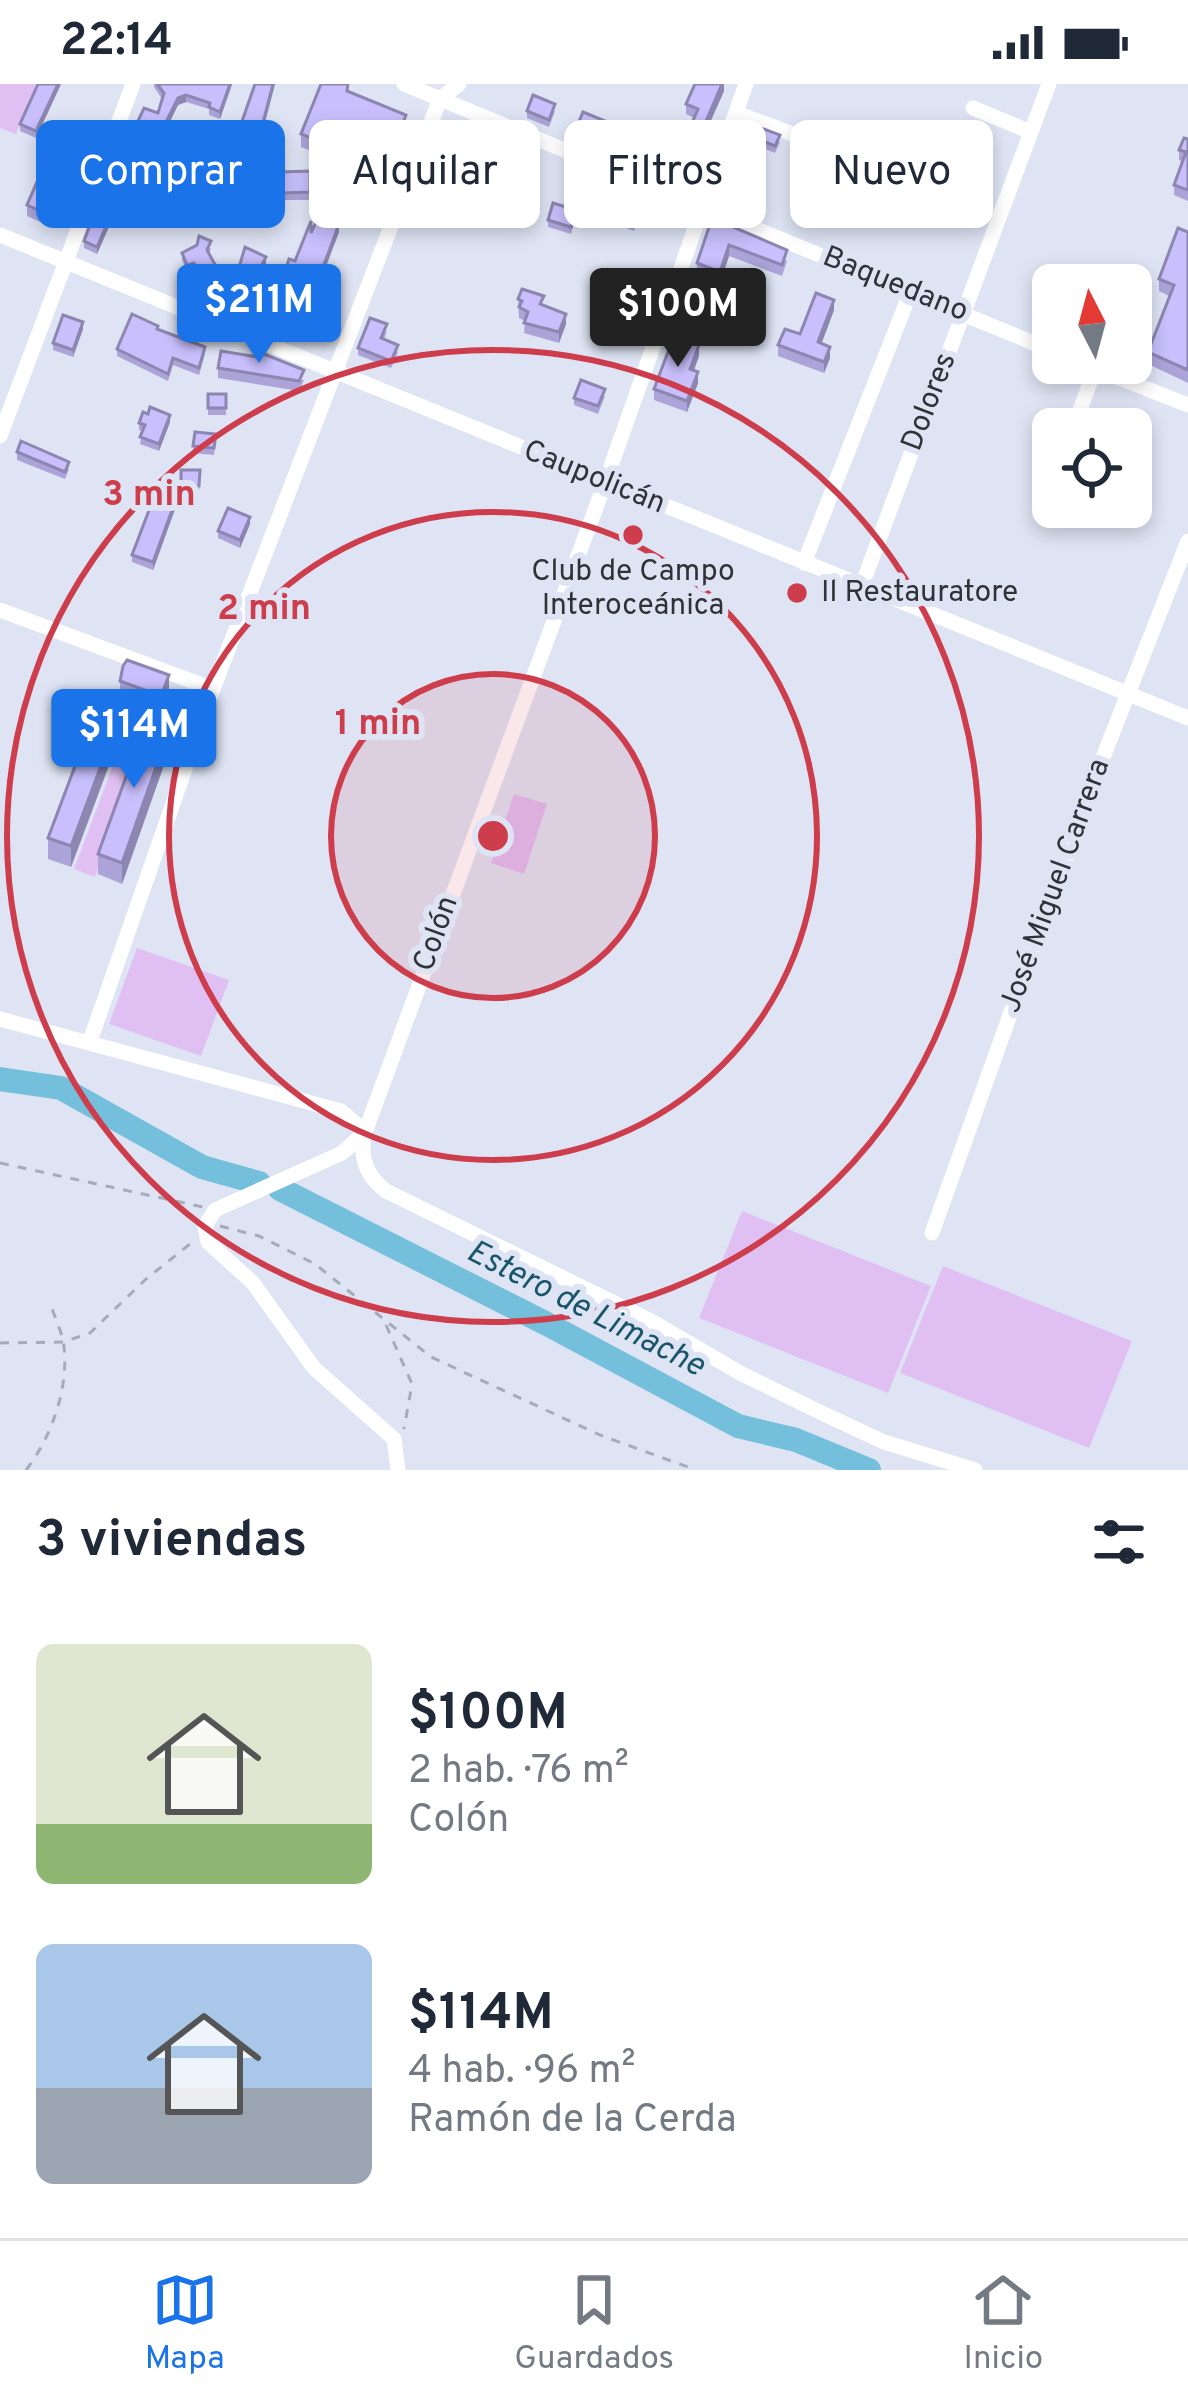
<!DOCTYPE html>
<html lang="es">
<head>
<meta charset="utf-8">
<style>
	body { margin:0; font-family:Overpass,sans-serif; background:#f6f6f7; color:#1f2937; height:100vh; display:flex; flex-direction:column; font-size:45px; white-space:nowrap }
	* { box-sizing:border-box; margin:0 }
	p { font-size:39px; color:#747a83 }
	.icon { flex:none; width:66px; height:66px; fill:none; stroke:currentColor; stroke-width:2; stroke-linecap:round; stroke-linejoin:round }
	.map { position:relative; height:1386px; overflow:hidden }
	.sheet { display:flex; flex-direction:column; background:#fff; flex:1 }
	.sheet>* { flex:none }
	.top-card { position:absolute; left:36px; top:36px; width:1116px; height:108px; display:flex; gap:24px }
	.needle { width:78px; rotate:354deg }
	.buttons { position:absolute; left:1032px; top:180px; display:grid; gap:24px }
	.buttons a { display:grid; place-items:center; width:120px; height:120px; border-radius:18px; background:#fff; box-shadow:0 6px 18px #0003; font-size:60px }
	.price { position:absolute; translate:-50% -102px; padding:0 27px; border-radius:12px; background:#1a73e8; color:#fff; font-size:39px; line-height:78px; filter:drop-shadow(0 3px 6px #0008) }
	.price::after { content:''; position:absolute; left:50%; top:72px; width:36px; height:27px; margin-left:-18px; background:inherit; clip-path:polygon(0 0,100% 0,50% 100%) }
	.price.on { background:#222; color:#fff }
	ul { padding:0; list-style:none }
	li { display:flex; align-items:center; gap:36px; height:300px; padding:0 36px }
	li span { display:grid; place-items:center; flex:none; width:336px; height:240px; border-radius:18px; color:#555 }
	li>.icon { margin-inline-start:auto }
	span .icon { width:144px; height:144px; fill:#fffc; stroke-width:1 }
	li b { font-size:51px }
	h2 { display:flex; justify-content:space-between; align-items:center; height:144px; padding:0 36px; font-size:51px }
	.tag { padding:0 42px; border-radius:18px; background:#fff; box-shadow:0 6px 18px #0003; font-size:42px; line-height:108px }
	.tag.on { background:#1a73e8; color:#fff }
	.status { display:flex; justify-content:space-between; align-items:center; height:84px; padding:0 60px; background:#fff; direction:ltr }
	.status svg { height:33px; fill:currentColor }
	.tab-bar { display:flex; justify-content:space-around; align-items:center; height:168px; border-top:3px solid #e0e1e3; background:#fff; font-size:33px; color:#747a83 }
	.tab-bar a { display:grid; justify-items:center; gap:6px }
	.tab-bar .on { color:#1a73e8 }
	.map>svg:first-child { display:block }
	.green { fill:#e0c0f3 }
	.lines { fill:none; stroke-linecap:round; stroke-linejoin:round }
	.river { stroke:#74bfdb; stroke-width:24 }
	.path { stroke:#a6abb8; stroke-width:3; stroke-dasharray:9 9; stroke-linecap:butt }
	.minor { stroke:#fff; stroke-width:15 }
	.wall { fill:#aca4d9 }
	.shaded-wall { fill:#8c86b0 }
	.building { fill:#c8bffc; stroke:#8c86b0; stroke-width:3 }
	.ring { fill:none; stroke:#cd3d4c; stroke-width:6 }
	.poi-dot { fill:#cd3d4c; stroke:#dee4f4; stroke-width:4.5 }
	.labels { text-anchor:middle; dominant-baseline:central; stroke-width:12; stroke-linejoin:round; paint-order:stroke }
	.street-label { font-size:30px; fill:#303238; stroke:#dee4f4 }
	.poi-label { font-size:30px; fill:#303238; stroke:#dee4f4 }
	.water-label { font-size:33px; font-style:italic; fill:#19566a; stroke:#dee4f4 }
	.centre { fill:#cd3d4c; stroke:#dee4f4; stroke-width:6 }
	.ring-label { font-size:36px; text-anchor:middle; font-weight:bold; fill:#cd3d4c; stroke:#dee4f4; stroke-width:12; stroke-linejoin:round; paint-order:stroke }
</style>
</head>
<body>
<div class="status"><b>22:14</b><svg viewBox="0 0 49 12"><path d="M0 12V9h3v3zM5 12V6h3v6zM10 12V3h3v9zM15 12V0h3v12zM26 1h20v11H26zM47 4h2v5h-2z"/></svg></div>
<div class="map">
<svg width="1188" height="1386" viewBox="0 0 1188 1386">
	<rect width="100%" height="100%" fill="#dee4f4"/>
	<g class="green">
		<path d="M0,0H36L16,50L0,44Z"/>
		<path d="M125,650L144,657L95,793L74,785Z"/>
		<path d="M514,710L547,720L524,790L491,779Z"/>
		<path d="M137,864L229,896L201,972L109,940Z"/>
		<path d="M742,1127L931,1202L888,1309L699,1234Z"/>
		<path d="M943,1182L1132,1257L1089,1364L900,1289Z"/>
	</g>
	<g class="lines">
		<g class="river">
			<path d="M0,995L61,1004L202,1083L259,1099"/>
			<path d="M280,1105L547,1240L738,1342L796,1356L869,1386"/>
		</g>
		<g class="path">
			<path d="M0,1079L203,1123"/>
			<path d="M220,1142L259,1152L315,1180L431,1273L600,1351L696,1386"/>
			<path d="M386,1241L412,1300L404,1345"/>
			<path d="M0,1259L63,1258L90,1249L146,1195L195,1156"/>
			<path d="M26,1386C52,1353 71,1299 63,1256C60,1244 54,1231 50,1219"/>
		</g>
		<g class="minor">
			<path d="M404,0L1053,267"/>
			<path d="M973,24L1031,48"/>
			<path d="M736,29L836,66"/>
			<path d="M0,151L1188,634"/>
			<path d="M1082,279L1188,321"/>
			<path d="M1073,345L1095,285"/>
			<path d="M0,352L133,0"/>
			<path d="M804,479L911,207"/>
			<path d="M862,501L1049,0"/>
			<path d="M0,526L213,605"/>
			<path d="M86,647L96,622L195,658"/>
			<path d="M0,935L341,1027L365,1048C359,1072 366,1092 386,1107L651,1237L740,1289L826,1331L884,1358L975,1386"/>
			<path d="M90,957L213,605L440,15L459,0"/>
			<path d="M932,1149L1091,704L1188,457"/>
			<path d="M398,1386L394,1355L314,1284L253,1199L208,1158L205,1142L215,1126L342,1069L365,1048L605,399L746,0"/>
		</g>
	</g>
	<g class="wall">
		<path d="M38,0H61L36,54L20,47V40Z"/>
		<path d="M154,0H232L220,35L209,31V25L186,18L178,21L158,62L152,59L153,50L138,44V37L158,29L162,15L154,3Z"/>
		<path d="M255,0H275L254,80L232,73V66Z"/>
		<path d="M724,0V7L703,54L692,50V39L694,34L686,30V20Z"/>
		<path d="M350,8L406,44L367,139L325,123V109L339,78L301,63V50Z"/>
		<path d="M527,27H555L549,43L527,34Z"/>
		<path d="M576,45L637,61L630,78L576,55Z"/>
		<path d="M744,49L780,58L775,69L744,56Z"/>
		<path d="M1188,55V117L1174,111V101L1183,78L1179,76V66Z"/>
		<path d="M81,65L47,141L27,132V121Z"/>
		<path d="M461,66H501L486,103L472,98V91L477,79L461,73Z"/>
		<path d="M310,87V116H281L280,88Z"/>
		<path d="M977,97L965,125L941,114V107Z"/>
		<path d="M126,104L97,170L84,164V157Z"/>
		<path d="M137,124L164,129L159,141L137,131Z"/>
		<path d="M643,125L634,147L616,140V133Z"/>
		<path d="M576,134L571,150L548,143V136Z"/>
		<path d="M712,134L787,177L782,192L729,172L720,199L697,190V179Z"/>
		<path d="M339,148L324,186L326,194L305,249L272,236V229L295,177L311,149Z"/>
		<path d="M1188,148V299L1148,280V268L1169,212L1159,207V195Z"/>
		<path d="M211,164L209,170L218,193L200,200L194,186L187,188L182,176V169Z"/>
		<path d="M266,180L255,201L250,200L246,215L233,211V204Z"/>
		<path d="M518,215L544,221L566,240L559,259L524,249L525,237L519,234Z"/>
		<path d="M834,226L821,260L830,274L824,289L778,272V261L800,250Z"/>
		<path d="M83,245L73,273L53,266V259Z"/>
		<path d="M158,246L205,270L199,291L173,281L168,297L117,272V265Z"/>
		<path d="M387,247L384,255L398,268L391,284L358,271V264Z"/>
		<path d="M699,272L694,287L698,299L687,328L654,316V305Z"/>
		<path d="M218,284L304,296L299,307L218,294Z"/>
		<rect x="208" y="310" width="18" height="21"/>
		<path d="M605,312L598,330L574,321V314Z"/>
		<path d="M148,330L170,338L159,367L140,360L142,347L139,346V339Z"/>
		<path d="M216,350L214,371L193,369V362Z"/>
		<path d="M17,368L69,385L65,395L17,376Z"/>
		<path d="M181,386H200L199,409H181Z"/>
		<path d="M179,414L153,486L132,478V471Z"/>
		<path d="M250,440L240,464L218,454V447Z"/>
		<path d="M120,597L169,612L161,633L120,618Z"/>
		<path d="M121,649L71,783L48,775V754Z"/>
		<path d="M170,664L122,800L98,790V770Z"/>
	</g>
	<g class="shaded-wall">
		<path d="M58,0H61L36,54V47Z"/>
		<path d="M230,0H232L220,35V28Z"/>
		<path d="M273,0H275L254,80V73Z"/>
		<path d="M722,0H724V7L703,54V44Z"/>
		<path d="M186,11V18L178,21L158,62V54L178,14Z"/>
		<path d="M406,31V44L367,139V126Z"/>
		<path d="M637,50V61L630,78V67Z"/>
		<path d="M81,54V65L47,141V130Z"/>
		<path d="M501,59V66L486,103V96Z"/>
		<path d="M977,90V97L965,125V118Z"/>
		<path d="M126,96V104L97,170V163Z"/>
		<path d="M339,140V148L322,193V186Z"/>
		<path d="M729,161V172L720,199V188Z"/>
		<path d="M266,173V180L255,201V194Z"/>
		<path d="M194,179V186L187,188V181Z"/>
		<path d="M218,186V193L200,200V192Z"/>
		<path d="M326,187V194L305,249V242Z"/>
		<path d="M834,216V226L818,269V258Z"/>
		<path d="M566,230V240L559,259V248Z"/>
		<path d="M83,238V245L73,273V266Z"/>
		<path d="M699,261V272L690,296V285Z"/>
		<path d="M830,263V274L824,289V278Z"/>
		<path d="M698,288V299L687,328V317Z"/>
		<path d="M170,331V338L159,367V360Z"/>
		<path d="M179,407V414L153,486V478Z"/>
		<path d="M250,433V440L240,464V456Z"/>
		<path d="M169,591V612L161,633V612Z"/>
		<path d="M121,628V649L71,783V762Z"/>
		<path d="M170,644V664L122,800V779Z"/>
	</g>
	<g class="building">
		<path d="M38,0H58L36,47L20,40Z"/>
		<path d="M157,0H230L220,28L209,23L210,19L186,11L178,14L158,54L152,52L155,43L138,37L144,24L158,29L164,9Z"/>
		<path d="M255,0H273L254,73L232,66Z"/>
		<path d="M321,0H348L347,7L406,31L367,126L325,109L343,67L301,50Z"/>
		<path d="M695,0H722L703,44L692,39L698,25L686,20Z"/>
		<path d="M533,11L555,20L549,36L527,27Z"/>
		<path d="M583,28L637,50L630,67L576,45Z"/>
		<path d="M748,39L780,51L775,62L744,49Z"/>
		<path d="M60,45L81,54L47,130L27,121Z"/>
		<path d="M469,46L501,59L486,96L472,91L479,73L461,66Z"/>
		<path d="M1184,54L1188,55V106L1174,101L1186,68L1179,66Z"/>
		<path d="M953,80L977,90L965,118L941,107Z"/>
		<path d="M310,87V108L281,109L280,88Z"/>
		<path d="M109,90L126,96L97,163L84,157Z"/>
		<path d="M141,111L164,122L159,134L137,124Z"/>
		<path d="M624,111L643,118L634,140L616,133Z"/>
		<path d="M553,119L576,126L571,143L548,136Z"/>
		<path d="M318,134L339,140L322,186L326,187L305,242L272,229L289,175L295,177L311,137V149Z"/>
		<path d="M712,134L787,166L782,181L729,161L720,188L697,179Z"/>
		<path d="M1178,144L1188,148V286L1148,268L1174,201L1159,195Z"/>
		<path d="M199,152L211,157L207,166L218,186L200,192L194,179L187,181L182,169L197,161Z"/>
		<path d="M245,163L266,173L255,194L250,192L246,208L233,204Z"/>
		<path d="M522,205L544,212L540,220L566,230L559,248L524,239L528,228L519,223L522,217L518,215Z"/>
		<path d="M816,209L834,216L818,258L830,263L824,278L778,261L785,245L800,250Z"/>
		<path d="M132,230L158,242L157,245L205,263L199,284L173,274L168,290L117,265Z"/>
		<path d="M63,231L83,238L73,266L53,259Z"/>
		<path d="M370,234L387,240L381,254L398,261L391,277L358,264Z"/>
		<path d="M674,252L699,261L690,285L698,288L687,317L654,305Z"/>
		<path d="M221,267L257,273L259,268L304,286L299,297L218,284Z"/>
		<path d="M581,296L605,305L598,322L574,314Z"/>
		<rect x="208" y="310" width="18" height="14"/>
		<path d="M150,323L170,331L159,360L140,353L145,341L139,339L143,328L148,330Z"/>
		<path d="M195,348L216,350L214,364L193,362Z"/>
		<path d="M21,357L69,378L65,388L17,368Z"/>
		<path d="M181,386H200L199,402L181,401Z"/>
		<path d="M159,400L179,407L153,478L132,471Z"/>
		<path d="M228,424L250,433L240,456L218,447Z"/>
		<path d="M127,576L169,591L161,612L120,597L123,582Z"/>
		<path d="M104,619L121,628L71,762L48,754L92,637Z"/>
		<path d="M147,635L154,636L170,644L122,779L98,770Z"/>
	</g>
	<circle cx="493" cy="752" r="162" fill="#cd3d4c" fill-opacity=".12"/>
	<g class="ring">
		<circle cx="493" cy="752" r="162"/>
		<circle cx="493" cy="752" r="324"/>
		<circle cx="493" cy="752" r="486"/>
	</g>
	<g class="poi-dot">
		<circle cx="633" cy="451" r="12"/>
		<circle cx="797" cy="509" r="12"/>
	</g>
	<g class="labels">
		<g class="street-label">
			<text transform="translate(895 201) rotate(22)">Baquedano</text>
			<text transform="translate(930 318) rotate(-69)">Dolores</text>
			<text transform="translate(594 394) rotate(22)">Caupolicán</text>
			<text transform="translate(1056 802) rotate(-70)">José Miguel Carrera</text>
			<text transform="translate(437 850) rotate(-70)">Colón</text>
		</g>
		<g class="poi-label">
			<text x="633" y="488">Club de Campo<tspan x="633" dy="34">Interoceánica</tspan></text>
			<text x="821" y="509" text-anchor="start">Il Restauratore</text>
		</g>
		<g class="water-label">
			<text transform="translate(585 1226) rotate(27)">Estero de Limache</text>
		</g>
	</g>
	<circle cx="493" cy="752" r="18" class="centre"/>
	<g class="ring-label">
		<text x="149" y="421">3 min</text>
		<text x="264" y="535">2 min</text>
		<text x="378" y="650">1 min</text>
	</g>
</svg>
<div class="buttons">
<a><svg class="needle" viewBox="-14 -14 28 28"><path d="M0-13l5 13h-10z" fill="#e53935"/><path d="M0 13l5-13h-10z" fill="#747a83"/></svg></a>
<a><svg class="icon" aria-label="locate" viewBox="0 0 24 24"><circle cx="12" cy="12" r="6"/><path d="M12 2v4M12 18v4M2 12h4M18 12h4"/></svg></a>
</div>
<b class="price" style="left:259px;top:282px">$211M</b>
<b class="price on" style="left:678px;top:286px">$100M</b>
<b class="price" style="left:134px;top:707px">$114M</b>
<div class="top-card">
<a class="tag on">Comprar</a>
<a class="tag">Alquilar</a>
<a class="tag">Filtros</a>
<a class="tag">Nuevo</a>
</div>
</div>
<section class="sheet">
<h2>3 viviendas<svg class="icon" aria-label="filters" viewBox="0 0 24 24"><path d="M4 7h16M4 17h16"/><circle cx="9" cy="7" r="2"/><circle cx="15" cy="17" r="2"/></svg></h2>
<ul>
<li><span style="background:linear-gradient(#dfe7d0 75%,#8fb573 0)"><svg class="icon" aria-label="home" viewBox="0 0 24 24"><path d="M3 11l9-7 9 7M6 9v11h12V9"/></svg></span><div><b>$100M</b><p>2 hab. · 76 m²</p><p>Colón</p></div></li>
<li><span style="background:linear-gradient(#a9c7e8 60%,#9aa5b1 0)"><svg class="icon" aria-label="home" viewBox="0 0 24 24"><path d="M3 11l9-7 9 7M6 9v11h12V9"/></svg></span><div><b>$114M</b><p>4 hab. · 96 m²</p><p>Ramón de la Cerda</p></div></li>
</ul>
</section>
<nav class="tab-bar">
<a class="on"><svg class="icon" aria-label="map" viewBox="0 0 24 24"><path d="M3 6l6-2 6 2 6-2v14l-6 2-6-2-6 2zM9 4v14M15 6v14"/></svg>Mapa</a>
<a><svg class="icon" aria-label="saved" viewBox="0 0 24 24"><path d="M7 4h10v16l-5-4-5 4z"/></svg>Guardados</a>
<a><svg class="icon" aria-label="home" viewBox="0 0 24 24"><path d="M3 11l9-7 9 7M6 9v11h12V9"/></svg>Inicio</a>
</nav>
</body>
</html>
